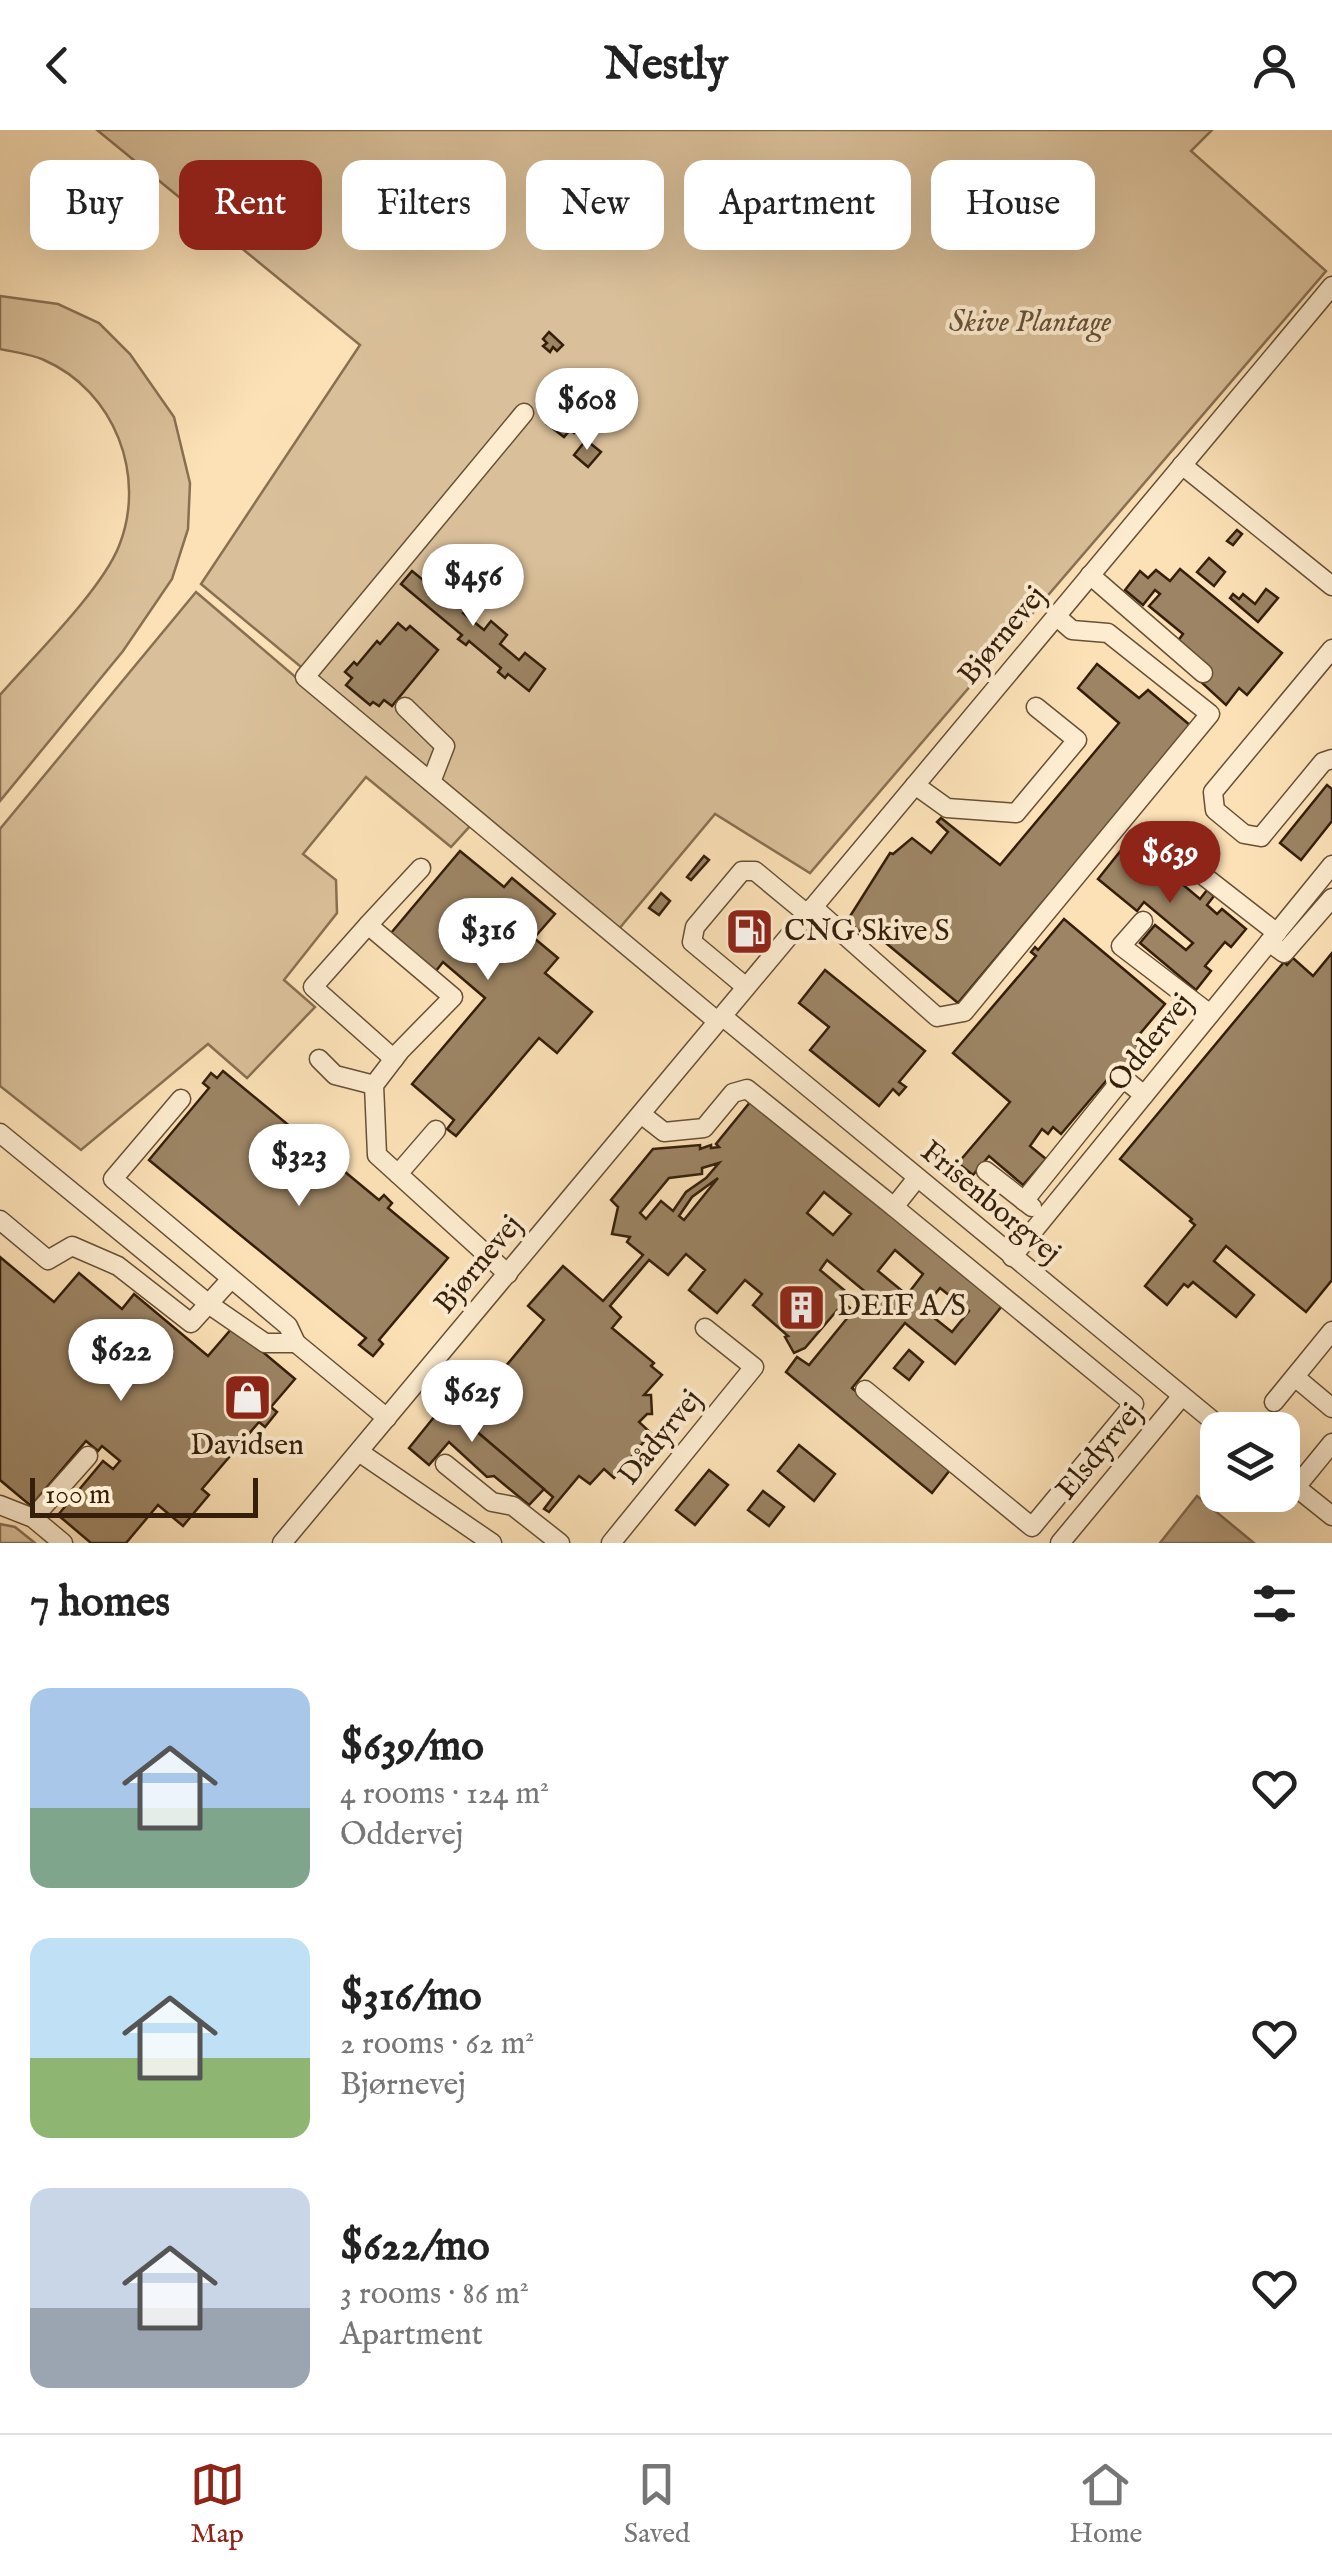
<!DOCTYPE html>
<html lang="en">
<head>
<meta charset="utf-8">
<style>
	body { margin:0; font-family:"IM FELL English",serif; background:#f6f6f6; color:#222; height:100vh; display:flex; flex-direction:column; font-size:38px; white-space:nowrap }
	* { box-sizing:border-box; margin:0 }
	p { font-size:32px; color:#767676 }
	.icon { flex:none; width:55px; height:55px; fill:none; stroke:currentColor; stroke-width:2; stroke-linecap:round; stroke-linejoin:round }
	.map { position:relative; height:1413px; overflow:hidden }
	.sheet { display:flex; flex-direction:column; background:#fff; flex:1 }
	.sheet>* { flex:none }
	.top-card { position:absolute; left:30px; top:30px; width:1272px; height:90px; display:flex; gap:20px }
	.tools { position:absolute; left:1200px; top:1282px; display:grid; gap:20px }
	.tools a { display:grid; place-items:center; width:100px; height:100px; border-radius:20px; background:#fff; box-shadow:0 10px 40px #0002; font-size:50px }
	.scale { position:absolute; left:30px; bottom:25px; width:228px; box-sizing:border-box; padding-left:10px; border:5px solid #351f0b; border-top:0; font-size:28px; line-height:35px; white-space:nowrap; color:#351f0b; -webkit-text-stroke:8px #fdecd0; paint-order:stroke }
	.price { position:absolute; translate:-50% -85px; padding:0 22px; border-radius:35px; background:#fff; color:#222; font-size:32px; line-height:65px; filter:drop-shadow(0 2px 5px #0008) }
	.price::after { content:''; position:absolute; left:50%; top:60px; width:30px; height:22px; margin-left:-15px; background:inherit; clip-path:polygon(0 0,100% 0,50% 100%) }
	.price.active { background:#8f2418; color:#fff }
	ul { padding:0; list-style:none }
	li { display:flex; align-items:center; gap:30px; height:250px; padding:0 30px }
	li span { display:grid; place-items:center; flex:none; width:280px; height:200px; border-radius:20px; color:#555 }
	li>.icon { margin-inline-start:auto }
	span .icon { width:120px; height:120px; fill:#fffc; stroke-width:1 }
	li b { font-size:42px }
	h2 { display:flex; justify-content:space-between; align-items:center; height:120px; padding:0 30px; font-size:42px }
	.pill { padding:0 35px; border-radius:20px; background:#fff; box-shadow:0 10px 40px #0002; font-size:35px; line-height:90px }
	.pill.active { background:#8f2418; color:#fff }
	header { display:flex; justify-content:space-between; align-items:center; height:130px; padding:0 30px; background:#fff; font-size:45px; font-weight:700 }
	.menu { display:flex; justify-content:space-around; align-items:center; height:140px; border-top:2px solid #e0e0e0; background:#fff; font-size:28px; color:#767676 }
	.menu a { display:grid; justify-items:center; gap:5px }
	.menu .active { color:#8f2418 }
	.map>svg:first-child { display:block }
	.green { fill:#dac09a; stroke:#887052; stroke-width:2.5 }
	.water { fill:#b89f7d; stroke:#846c4f; stroke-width:2.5 }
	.building { fill:#9c8464; stroke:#351f0b; stroke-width:2.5; fill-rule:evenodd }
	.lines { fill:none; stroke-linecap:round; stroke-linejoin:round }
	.minor-casing { stroke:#675036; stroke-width:21 }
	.minor { stroke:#fdecd0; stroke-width:18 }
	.labels { text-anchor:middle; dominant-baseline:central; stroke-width:8; stroke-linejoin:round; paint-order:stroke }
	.park-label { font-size:30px; font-style:italic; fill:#674f36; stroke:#fdecd0 }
	.street-label { font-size:30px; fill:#351f0b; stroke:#fdecd0 }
	.poi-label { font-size:30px; fill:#351f0b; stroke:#fdecd0; text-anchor:start }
</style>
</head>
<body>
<header><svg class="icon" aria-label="back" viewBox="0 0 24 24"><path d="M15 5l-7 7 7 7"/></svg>Nestly<svg class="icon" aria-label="person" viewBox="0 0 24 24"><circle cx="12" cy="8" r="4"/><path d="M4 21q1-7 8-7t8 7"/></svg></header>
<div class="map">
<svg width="1332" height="1413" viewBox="0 0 1332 1413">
	<rect width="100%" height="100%" fill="#fce1b7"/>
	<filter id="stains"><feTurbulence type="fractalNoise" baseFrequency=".002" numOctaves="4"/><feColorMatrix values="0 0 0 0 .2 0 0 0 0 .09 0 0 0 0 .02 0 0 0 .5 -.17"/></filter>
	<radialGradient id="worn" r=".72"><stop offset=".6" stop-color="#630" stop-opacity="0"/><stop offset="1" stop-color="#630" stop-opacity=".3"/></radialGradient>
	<g class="green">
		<path d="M97,0H1212L1191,21L1326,141L810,743L715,684L618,800L201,454L360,215Z"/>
		<path d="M0,166L58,174L99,193L130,224L174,287L190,353L188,399L172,449L123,521L0,671V565C33,527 101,461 119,416C147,346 115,261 44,230C31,224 14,222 0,219Z"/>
		<path d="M196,462L470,696L451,717L366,647L303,724L336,750L337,783L284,850L315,877L247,948L208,914L81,1020L0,956V699Z"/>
		<path d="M0,1394L15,1397L35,1413H0Z"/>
	</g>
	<path class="water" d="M1197,1366L1254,1413H1160Z"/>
	<g class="building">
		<path d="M549,202L563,215L557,221L553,217L550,222L543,216L547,213L543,209Z"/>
		<path d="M558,265L580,282L574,289L578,297L574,303L570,300L564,307L547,294L553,287L543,275L548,268L552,272Z"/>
		<path d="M586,310L601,322L588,337L574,325Z"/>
		<path d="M1237,400L1242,404L1233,415L1227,411Z"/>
		<path d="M1209,428L1225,442L1214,456L1197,442Z"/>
		<path d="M1180,439L1282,523L1247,565L1239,558L1226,575L1201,552L1211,540L1177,512L1183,504L1149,476L1160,464L1155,460L1143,475L1125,460L1140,441L1148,448L1156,440L1170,451Z"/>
		<path d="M412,441L423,450L429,442L469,476L463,483L484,500L491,491L507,505L500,514L519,530L525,523L545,539L529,561L508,544L505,548L498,542L501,538L469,511L466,515L458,509L462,505L401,454Z"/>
		<path d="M1266,459L1278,468L1258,492L1230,468L1233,464L1239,469L1243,464L1255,474Z"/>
		<path d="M398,493L406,500L410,496L438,520L392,576L384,570L379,576L373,572L370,575L346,555L352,548L345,542L354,532L357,535L377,511L380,514Z"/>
		<path d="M1097,534L1139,568L1148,560L1191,596L958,873L869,799L863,804L847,791L890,723L893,724L912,708L931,723L948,702L937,692L941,688L1000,735L1119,593L1078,558Z"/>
		<path d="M1327,655L1332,659V691L1301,730L1280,713Z"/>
		<path d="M1142,694L1182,727L1169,743L1200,769L1207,760L1214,766L1207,775L1217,784L1222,779L1246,799L1231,817L1225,812L1205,836L1211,841L1196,860L1140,813L1155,795L1186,820L1193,813L1144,772L1137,781L1098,749Z"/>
		<path d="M460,721L504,757L512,748L555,784L534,808L558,828L545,843L592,882L557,923L539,908L456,1006L447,999L454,990L412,954L485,868L443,832L436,841L391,803Z"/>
		<path d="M704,726L709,730L691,750L687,747Z"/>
		<path d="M661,763L670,771L659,785L649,778Z"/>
		<path d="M1064,789L1165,874L1133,912L1146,923L1134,938L1128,933L1119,940L1117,938L1061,1004L1053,997L1048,1004L1042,999L1030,1016L1046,1029L1023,1055L989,1026L973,1045L958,1033L1010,972L953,923L1036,826L1031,822L1035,817L1038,820Z"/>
		<path d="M1332,823V1150L1306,1182L1226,1116L1214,1131L1254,1165L1236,1187L1193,1152L1188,1157L1184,1154L1167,1175L1145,1156L1195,1095L1190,1091L1192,1089L1120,1029L1284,832L1287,835L1293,828L1313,846Z"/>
		<path d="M825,840L925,921L899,952L906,957L899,965L893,959L879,976L810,920L829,897L799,873Z"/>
		<path d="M223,941L379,1070L384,1065L392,1073L388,1078L448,1128L379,1210L383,1214L373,1226L359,1215L366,1208L149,1030L209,958L203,953L211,943L217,948Z"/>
		<path d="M751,971L1002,1176L955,1234L905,1193L852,1258L950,1340L932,1363L786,1242L797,1227L809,1235L849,1186L839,1178L805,1218L794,1223L785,1207L788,1206L753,1175L762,1164L745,1150L717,1183L689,1160L705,1140L686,1124L668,1145L649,1130L610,1176L621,1187L612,1198L654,1233L651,1236L662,1245L644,1265H651L652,1284H647L639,1292L651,1303L614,1348L604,1339L590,1354L579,1346L549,1382L544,1379L553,1367L462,1289L544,1190L528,1176L563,1136L603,1171L643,1125L627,1112L630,1107L612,1104L618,1077L611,1070L653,1019L700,1015V1019L711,1015V1018L719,1017L716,1014ZM719,1033L706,1048L686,1062L673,1081L661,1071L646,1089L640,1083L669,1048L702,1044V1038ZM718,1048L684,1090L679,1086L692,1067ZM824,1062L851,1084L833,1105L807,1083ZM895,1120L923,1144L907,1165L878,1141ZM827,1130L868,1164L854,1181L843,1173L850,1165L820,1140ZM940,1158L969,1181L952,1202L923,1179Z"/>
		<path d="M0,1127L54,1172L79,1143L122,1179L134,1164L208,1226L233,1197L295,1249L271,1277L277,1282L265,1297L259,1292L202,1359L209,1365L183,1396L158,1375L126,1413H91L58,1385L103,1331L113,1339L120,1331L102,1316L98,1321L86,1311L31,1376L0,1350Z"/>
		<path d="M909,1220L923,1232L909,1250L894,1238Z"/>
		<path d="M464,1250L482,1265L462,1289L544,1359L529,1375L494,1346L487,1347L449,1312L429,1335L409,1318Z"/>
		<path d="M799,1315L835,1344L814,1371L778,1341Z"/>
		<path d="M709,1340L728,1355L695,1395L676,1380Z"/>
		<path d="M763,1361L784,1377L769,1396L748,1380Z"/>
	</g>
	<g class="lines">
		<defs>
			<g id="minor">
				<path d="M524,283L305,547L717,891"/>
				<path d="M1182,335L1332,456"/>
				<path d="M1090,445L1203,543"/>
				<path d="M1332,519L1213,662L1215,680L1244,704L1261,707L1323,632L1332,629"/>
				<path d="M405,577L445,616L431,652"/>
				<path d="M915,655L947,678L1016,683L1077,610L1036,577"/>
				<path d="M1186,732L1277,803"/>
				<path d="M813,777L937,887L964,882L1210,584L1108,503L1072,500L1056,486"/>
				<path d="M1143,791L1121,816L1210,884"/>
				<path d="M368,795L313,857L394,929"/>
				<path d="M1269,812L1284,823L1332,768"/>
				<path d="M746,857L692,812L695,797L742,741H755L807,784"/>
				<path d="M722,886L1224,1300"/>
				<path d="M319,929L335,945L374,955"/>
				<path d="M181,969L113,1049L288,1196L296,1213L387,1288"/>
				<path d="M641,984L664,1002L704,998L733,963L747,959L894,1077"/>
				<path d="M436,1000L398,1044L508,1144"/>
				<path d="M0,1003L210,1175L265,1213H296"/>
				<path d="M986,1041L1032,1077"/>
				<path d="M398,1044L377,1025L374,955L400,921L453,867L368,795L421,738"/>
				<path d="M1024,1071L1123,948L1144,965"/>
				<path d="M0,1090L48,1130L72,1116L118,1136L191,1193L231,1149"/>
				<path d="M1012,1127L1332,735"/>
				<path d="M1295,1247L1332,1278"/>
				<path d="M865,1260L1032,1397L1134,1274L894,1077L917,1048"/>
				<path d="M1274,1272L1332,1201"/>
				<path d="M359,1322L492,1413"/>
				<path d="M445,1334L492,1372L513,1376L560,1413"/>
				<path d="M1282,1346L1332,1386"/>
				<path d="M1296,1357L1332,1313"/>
				<path d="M0,1375L33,1388L63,1413"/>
				<path d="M33,1388L88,1326"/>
				<path d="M282,1413L1332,156"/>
				<path d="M611,1413L754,1237L705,1198"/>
				<path d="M1060,1413L1182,1266"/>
			</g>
		</defs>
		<use href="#minor" class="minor-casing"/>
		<use href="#minor" class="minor"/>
	</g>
	<defs>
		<symbol id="fuel-square" viewBox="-11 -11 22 22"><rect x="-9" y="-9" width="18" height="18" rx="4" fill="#8f2418" stroke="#fdecd0"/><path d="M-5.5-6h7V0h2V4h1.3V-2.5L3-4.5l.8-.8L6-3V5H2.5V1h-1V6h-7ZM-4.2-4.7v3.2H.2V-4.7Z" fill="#fff"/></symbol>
		<symbol id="building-square" viewBox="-11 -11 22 22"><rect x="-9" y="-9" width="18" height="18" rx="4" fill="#8f2418" stroke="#fdecd0"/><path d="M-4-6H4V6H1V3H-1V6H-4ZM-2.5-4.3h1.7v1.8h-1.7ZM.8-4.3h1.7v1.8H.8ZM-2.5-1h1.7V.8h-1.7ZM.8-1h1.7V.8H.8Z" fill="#fff"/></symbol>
		<symbol id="shop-square" viewBox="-11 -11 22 22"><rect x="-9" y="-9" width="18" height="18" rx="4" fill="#8f2418" stroke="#fdecd0"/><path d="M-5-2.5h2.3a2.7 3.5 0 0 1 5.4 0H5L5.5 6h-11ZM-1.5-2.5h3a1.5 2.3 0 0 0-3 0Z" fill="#fff"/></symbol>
	</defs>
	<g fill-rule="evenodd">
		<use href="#fuel-square" x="722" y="774" width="55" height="55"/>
		<use href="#building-square" x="774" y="1150" width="55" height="55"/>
		<use href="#shop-square" x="220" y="1240" width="55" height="55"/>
	</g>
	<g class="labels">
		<g class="park-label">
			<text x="1030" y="193">Skive Plantage</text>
		</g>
		<g class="street-label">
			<text transform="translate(1003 506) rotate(-50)">Bjørnevej</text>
			<text transform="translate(1151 913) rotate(-51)">Oddervej</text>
			<text transform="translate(990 1073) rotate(40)">Frisenborgvej</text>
			<text transform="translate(479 1135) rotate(-50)">Bjørnevej</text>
			<text transform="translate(661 1308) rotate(-51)">Dådyrvej</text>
			<text transform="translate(1100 1322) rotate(-50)">Elsdyrvej</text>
		</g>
		<g class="poi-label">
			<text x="784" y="802">CNG Skive S</text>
			<text x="837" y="1177">DEIF A/S</text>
			<text x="247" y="1316" text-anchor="middle">Davidsen</text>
		</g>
	</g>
	<rect width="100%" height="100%" filter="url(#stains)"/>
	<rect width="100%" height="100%" fill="url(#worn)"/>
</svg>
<div class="tools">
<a><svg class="icon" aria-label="layers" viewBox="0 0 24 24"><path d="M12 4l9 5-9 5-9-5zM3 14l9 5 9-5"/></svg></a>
</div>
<div class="scale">100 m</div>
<b class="price" style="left:587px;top:323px">$608</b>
<b class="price" style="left:473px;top:499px">$456</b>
<b class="price active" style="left:1170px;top:776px">$639</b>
<b class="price" style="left:488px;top:853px">$316</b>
<b class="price" style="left:299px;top:1079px">$323</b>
<b class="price" style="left:121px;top:1274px">$622</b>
<b class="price" style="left:472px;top:1315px">$625</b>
<div class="top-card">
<a class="pill">Buy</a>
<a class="pill active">Rent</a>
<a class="pill">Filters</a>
<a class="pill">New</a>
<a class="pill">Apartment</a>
<a class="pill">House</a>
</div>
</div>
<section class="sheet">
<h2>7 homes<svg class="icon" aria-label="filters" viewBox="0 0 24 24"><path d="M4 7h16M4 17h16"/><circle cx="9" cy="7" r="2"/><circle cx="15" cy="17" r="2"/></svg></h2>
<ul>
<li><span style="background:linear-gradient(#a9c7e8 60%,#7fa58c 0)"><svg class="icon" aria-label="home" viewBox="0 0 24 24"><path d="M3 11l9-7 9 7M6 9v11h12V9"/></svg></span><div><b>$639/mo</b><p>4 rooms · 124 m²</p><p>Oddervej</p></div><svg class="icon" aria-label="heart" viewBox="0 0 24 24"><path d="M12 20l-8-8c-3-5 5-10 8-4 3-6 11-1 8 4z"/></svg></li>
<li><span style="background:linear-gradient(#bfe0f5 60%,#8fb573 0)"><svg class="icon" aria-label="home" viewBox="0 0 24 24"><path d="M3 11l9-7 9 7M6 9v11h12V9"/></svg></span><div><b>$316/mo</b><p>2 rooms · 62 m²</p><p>Bjørnevej</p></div><svg class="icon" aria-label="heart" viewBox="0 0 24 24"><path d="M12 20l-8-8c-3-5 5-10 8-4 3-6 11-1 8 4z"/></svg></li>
<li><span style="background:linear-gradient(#c9d6e8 60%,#9aa5b1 0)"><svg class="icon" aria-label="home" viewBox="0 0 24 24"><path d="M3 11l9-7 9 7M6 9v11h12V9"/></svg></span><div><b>$622/mo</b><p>3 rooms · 86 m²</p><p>Apartment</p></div><svg class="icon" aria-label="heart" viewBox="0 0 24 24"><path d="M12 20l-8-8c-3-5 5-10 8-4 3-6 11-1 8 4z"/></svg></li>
</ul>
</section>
<nav class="menu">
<a class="active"><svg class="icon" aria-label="map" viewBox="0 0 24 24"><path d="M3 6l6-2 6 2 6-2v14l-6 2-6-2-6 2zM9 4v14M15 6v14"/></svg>Map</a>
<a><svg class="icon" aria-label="saved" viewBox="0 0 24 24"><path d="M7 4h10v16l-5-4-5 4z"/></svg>Saved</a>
<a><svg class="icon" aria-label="home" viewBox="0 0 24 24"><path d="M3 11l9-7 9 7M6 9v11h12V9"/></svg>Home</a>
</nav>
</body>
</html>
